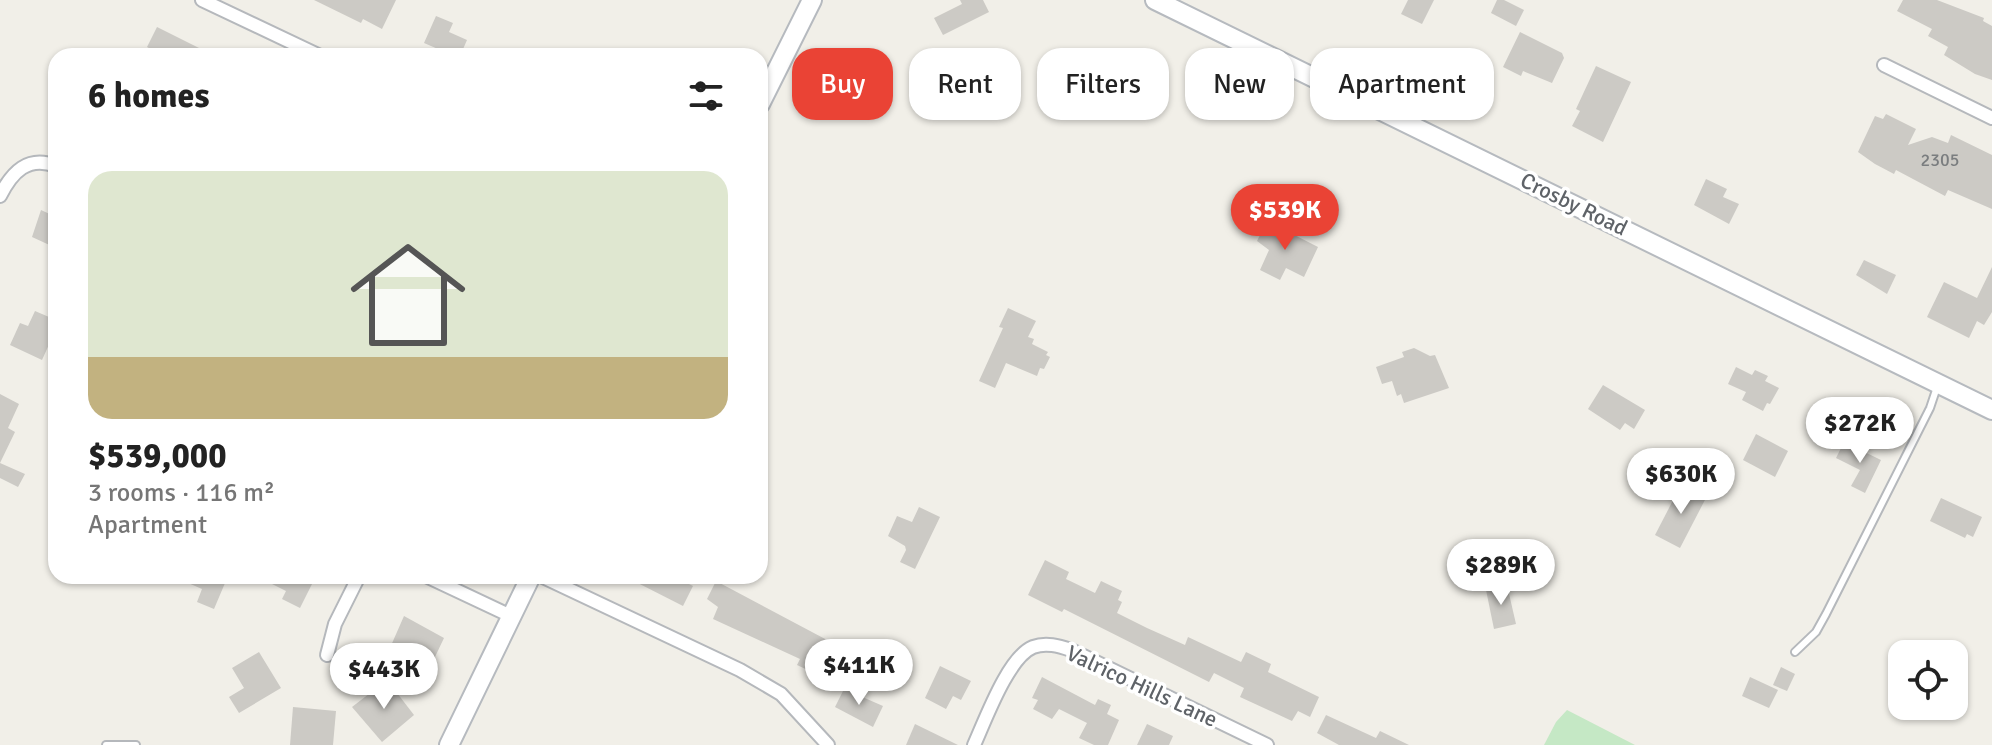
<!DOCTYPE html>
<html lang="en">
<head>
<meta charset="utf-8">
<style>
	body { margin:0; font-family:Signika,sans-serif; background:#f6f6f6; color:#222; height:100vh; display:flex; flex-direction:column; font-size:30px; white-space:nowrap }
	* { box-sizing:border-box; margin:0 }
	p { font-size:26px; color:#767676 }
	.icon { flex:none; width:44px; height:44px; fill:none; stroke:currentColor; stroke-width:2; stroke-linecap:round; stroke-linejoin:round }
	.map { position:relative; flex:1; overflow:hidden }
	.side { position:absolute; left:48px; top:48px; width:720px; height:536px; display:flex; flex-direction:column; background:#fff; border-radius:24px; box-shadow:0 2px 6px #0004 }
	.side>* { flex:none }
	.top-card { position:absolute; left:792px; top:48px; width:760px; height:72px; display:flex; gap:16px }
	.buttons { position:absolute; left:1888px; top:640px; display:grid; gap:16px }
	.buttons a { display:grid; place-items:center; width:80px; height:80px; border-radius:16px; background:#fff; box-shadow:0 2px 6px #0004; font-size:40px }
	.price { position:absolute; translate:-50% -68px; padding:0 18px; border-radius:28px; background:#fff; color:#222; font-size:26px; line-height:52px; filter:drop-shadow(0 2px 4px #0008) }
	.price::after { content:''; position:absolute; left:50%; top:48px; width:24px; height:18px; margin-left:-12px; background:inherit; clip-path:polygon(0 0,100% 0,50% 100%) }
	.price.selected { background:#ea4335; color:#fff }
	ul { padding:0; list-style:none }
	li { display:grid; align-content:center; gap:16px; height:424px; padding:0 40px }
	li+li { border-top:2px solid #e0e0e0 }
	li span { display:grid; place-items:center; height:248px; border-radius:24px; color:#555 }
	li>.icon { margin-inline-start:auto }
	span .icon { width:144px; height:144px; fill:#fffc; stroke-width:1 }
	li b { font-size:34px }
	h2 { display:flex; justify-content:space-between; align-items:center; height:96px; padding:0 40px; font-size:34px }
	.pill { padding:0 28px; border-radius:24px; background:#fff; box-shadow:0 2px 6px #0004; font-size:28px; line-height:72px }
	.pill.selected { background:#ea4335; color:#fff }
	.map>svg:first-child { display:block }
	.green { fill:#c5e8c5 }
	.building { fill:#cccac5 }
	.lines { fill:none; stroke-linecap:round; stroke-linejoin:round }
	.lane-casing { stroke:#b5b8bc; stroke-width:10 }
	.street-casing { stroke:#b5b8bc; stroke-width:16 }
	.secondary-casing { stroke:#b6babf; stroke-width:22 }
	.lane { stroke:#fff; stroke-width:6 }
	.street { stroke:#fff; stroke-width:12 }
	.secondary { stroke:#fff; stroke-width:18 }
	.labels { text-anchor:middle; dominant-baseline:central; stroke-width:7; stroke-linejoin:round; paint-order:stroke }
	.number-label { font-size:18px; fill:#7a7d7f }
	.street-label { font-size:22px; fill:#5f6368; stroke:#fff }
</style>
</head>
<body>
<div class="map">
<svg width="1992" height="745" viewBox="0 0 1992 745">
	<rect width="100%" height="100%" fill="#f1efe8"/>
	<path class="green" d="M1567,710L1635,745H1544L1556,722Z"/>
	<g class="building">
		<path d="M314,0H396L382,29L363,19L361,23Z"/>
		<path d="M960,0H983L989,12L943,35L934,18L962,4Z"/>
		<path d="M1408,0H1434L1422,24L1401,14Z"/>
		<path d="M1497,0H1504L1524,10L1516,26L1491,13Z"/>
		<path d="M1903,0H1937L1984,18L1983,21L1992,26V80L1975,74L1944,55L1948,47L1928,36L1932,29L1897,11Z"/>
		<path d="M436,16L453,23L449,32L467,40L460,56H435L438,49L424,43Z"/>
		<path d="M157,27L215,56H164L147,47Z"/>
		<path d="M1520,32L1562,53L1564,58L1552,83L1523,71L1521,76L1503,67Z"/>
		<path d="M1596,66L1631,82L1603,142L1572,126L1580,111L1576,109Z"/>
		<path d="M1886,114L1916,129L1908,145L1932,137L1948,143L1951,135L1992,155V209L1948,190L1945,196L1896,170L1894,174L1875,164L1858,152L1875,116L1883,119Z"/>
		<path d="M1706,179L1727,189L1723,197L1739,204L1729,224L1694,205Z"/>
		<path d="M41,210L56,217V248L32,237Z"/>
		<path d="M1267,221L1318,247L1304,277L1286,268L1280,280L1260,270L1269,250L1257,241Z"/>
		<path d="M1864,260L1896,275L1887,294L1856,275Z"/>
		<path d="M1992,267V312L1984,325L1977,321L1969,338L1927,317L1944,282L1977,298Z"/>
		<path d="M1008,308L1036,321L1028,337L1034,339L1032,344L1048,352L1046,355L1050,357L1044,369L1040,368L1037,376L1006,363L995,388L979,381L1003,328L999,327Z"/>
		<path d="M35,311L56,320V329L42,360L10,345L20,323L28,326Z"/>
		<path d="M1414,348L1430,356L1435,355L1449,388L1404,403L1401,394L1397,396L1392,381L1382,384L1376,367L1404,357L1402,352Z"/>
		<path d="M1736,367L1752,375L1755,370L1768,376L1765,381L1779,388L1770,404L1767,403L1763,411L1742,400L1746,392L1728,384Z"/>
		<path d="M1603,385L1645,410L1634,429L1625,423L1620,430L1588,409Z"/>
		<path d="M0,394L19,404L8,428L15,432L0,463L25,474L18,487L0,478Z"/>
		<path d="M1756,434L1788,451L1775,477L1743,460Z"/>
		<path d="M1844,442L1881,460L1865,493L1851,486L1860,470L1836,458Z"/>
		<path d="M1682,483L1707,496L1680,548L1655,535Z"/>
		<path d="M1941,498L1982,517L1973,537L1967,534L1965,538L1930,521Z"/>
		<path d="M919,507L940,517L915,569L900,562L906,550L905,546L888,536L897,516L912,522Z"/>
		<path d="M1045,560L1069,572L1066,579L1095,593L1101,581L1122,591L1118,600L1122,602L1117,613L1147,628L1185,645L1188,637L1241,662L1246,652L1271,664L1268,672L1319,697L1310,717L1298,711L1292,721L1240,697L1244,688L1214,673L1209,682L1064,609L1062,612L1028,595Z"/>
		<path d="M172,576H228L214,609L197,602L202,589Z"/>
		<path d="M256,576H316L300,608L282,599L286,591Z"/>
		<path d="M624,576H673L693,586L683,606Z"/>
		<path d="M716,581L844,649L833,671L820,666L816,674L797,665L800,659L713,619L718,607L707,599Z"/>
		<path d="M1507,585L1516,624L1494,629L1486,590Z"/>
		<path d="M404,616L444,638L434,659L418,656L411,669L386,657Z"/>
		<path d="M259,652L281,688L239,713L229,697L244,688L232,668Z"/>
		<path d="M940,666L971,681L961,700L953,696L946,709L925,698Z"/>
		<path d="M1781,667L1795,674L1787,691L1773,685Z"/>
		<path d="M1042,677L1095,705L1098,699L1111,705L1107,714L1119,720L1108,745H1094L1079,738L1087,723L1059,709L1052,719L1033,709L1038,700L1032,698Z"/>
		<path d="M1750,677L1778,690L1769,708L1742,696Z"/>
		<path d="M387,680L414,715L382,742L352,707Z"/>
		<path d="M844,689L883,706L873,727L835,707Z"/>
		<path d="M293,707L336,711L333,745H290Z"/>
		<path d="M1326,715L1376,738L1380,731L1409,745H1339L1317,733Z"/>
		<path d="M915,724L958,745H906Z"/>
		<path d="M1147,724L1173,736L1169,745H1137Z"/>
	</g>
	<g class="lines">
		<defs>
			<g id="lane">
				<path d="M1795,652L1816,632L1826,614L1930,408L1937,387"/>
				<path d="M106,745H136"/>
			</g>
			<g id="street">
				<path d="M202,0L320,56"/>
				<path d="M1884,65L1992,118"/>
				<path d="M0,196C12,172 28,155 56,166"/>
				<path d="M426,576L511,616"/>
				<path d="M541,576L740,670L781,694L828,745"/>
				<path d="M327,655L335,624L359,576"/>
				<path d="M974,745C985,721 1008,657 1033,647C1046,642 1059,646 1071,650L1267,745"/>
			</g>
			<g id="secondary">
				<path d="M1155,0L1992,410"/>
				<path d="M760,104L812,0"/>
				<path d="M449,745L531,576"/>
			</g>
		</defs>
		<use href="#lane" class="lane-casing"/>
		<use href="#street" class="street-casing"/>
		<use href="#secondary" class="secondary-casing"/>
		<use href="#lane" class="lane"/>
		<use href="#street" class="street"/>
		<use href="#secondary" class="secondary"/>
	</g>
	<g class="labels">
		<g class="number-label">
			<text x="1940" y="160">2305</text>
		</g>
		<g class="street-label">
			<text transform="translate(1574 204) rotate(26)">Crosby Road</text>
			<text transform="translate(1142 686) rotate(25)">Valrico Hills Lane</text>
		</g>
	</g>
</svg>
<div class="buttons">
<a><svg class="icon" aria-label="locate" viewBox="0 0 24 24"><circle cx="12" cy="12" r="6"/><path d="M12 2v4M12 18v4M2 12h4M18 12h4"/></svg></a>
</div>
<b class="price selected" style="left:1285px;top:252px">$539K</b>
<b class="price" style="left:1860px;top:465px">$272K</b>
<b class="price" style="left:1681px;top:516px">$630K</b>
<b class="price" style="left:1501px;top:607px">$289K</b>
<b class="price" style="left:859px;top:707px">$411K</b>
<b class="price" style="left:384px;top:711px">$443K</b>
<div class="top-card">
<a class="pill selected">Buy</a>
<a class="pill">Rent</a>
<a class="pill">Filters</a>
<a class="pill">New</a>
<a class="pill">Apartment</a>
</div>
<section class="side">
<h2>6 homes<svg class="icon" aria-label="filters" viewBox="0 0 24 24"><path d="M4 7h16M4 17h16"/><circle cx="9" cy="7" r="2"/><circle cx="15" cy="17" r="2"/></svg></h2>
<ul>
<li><span style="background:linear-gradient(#dfe7d0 75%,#c2b280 0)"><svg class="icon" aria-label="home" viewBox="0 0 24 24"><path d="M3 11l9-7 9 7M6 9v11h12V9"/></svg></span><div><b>$539,000</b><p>3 rooms · 116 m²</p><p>Apartment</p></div></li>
</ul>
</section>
</div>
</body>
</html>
